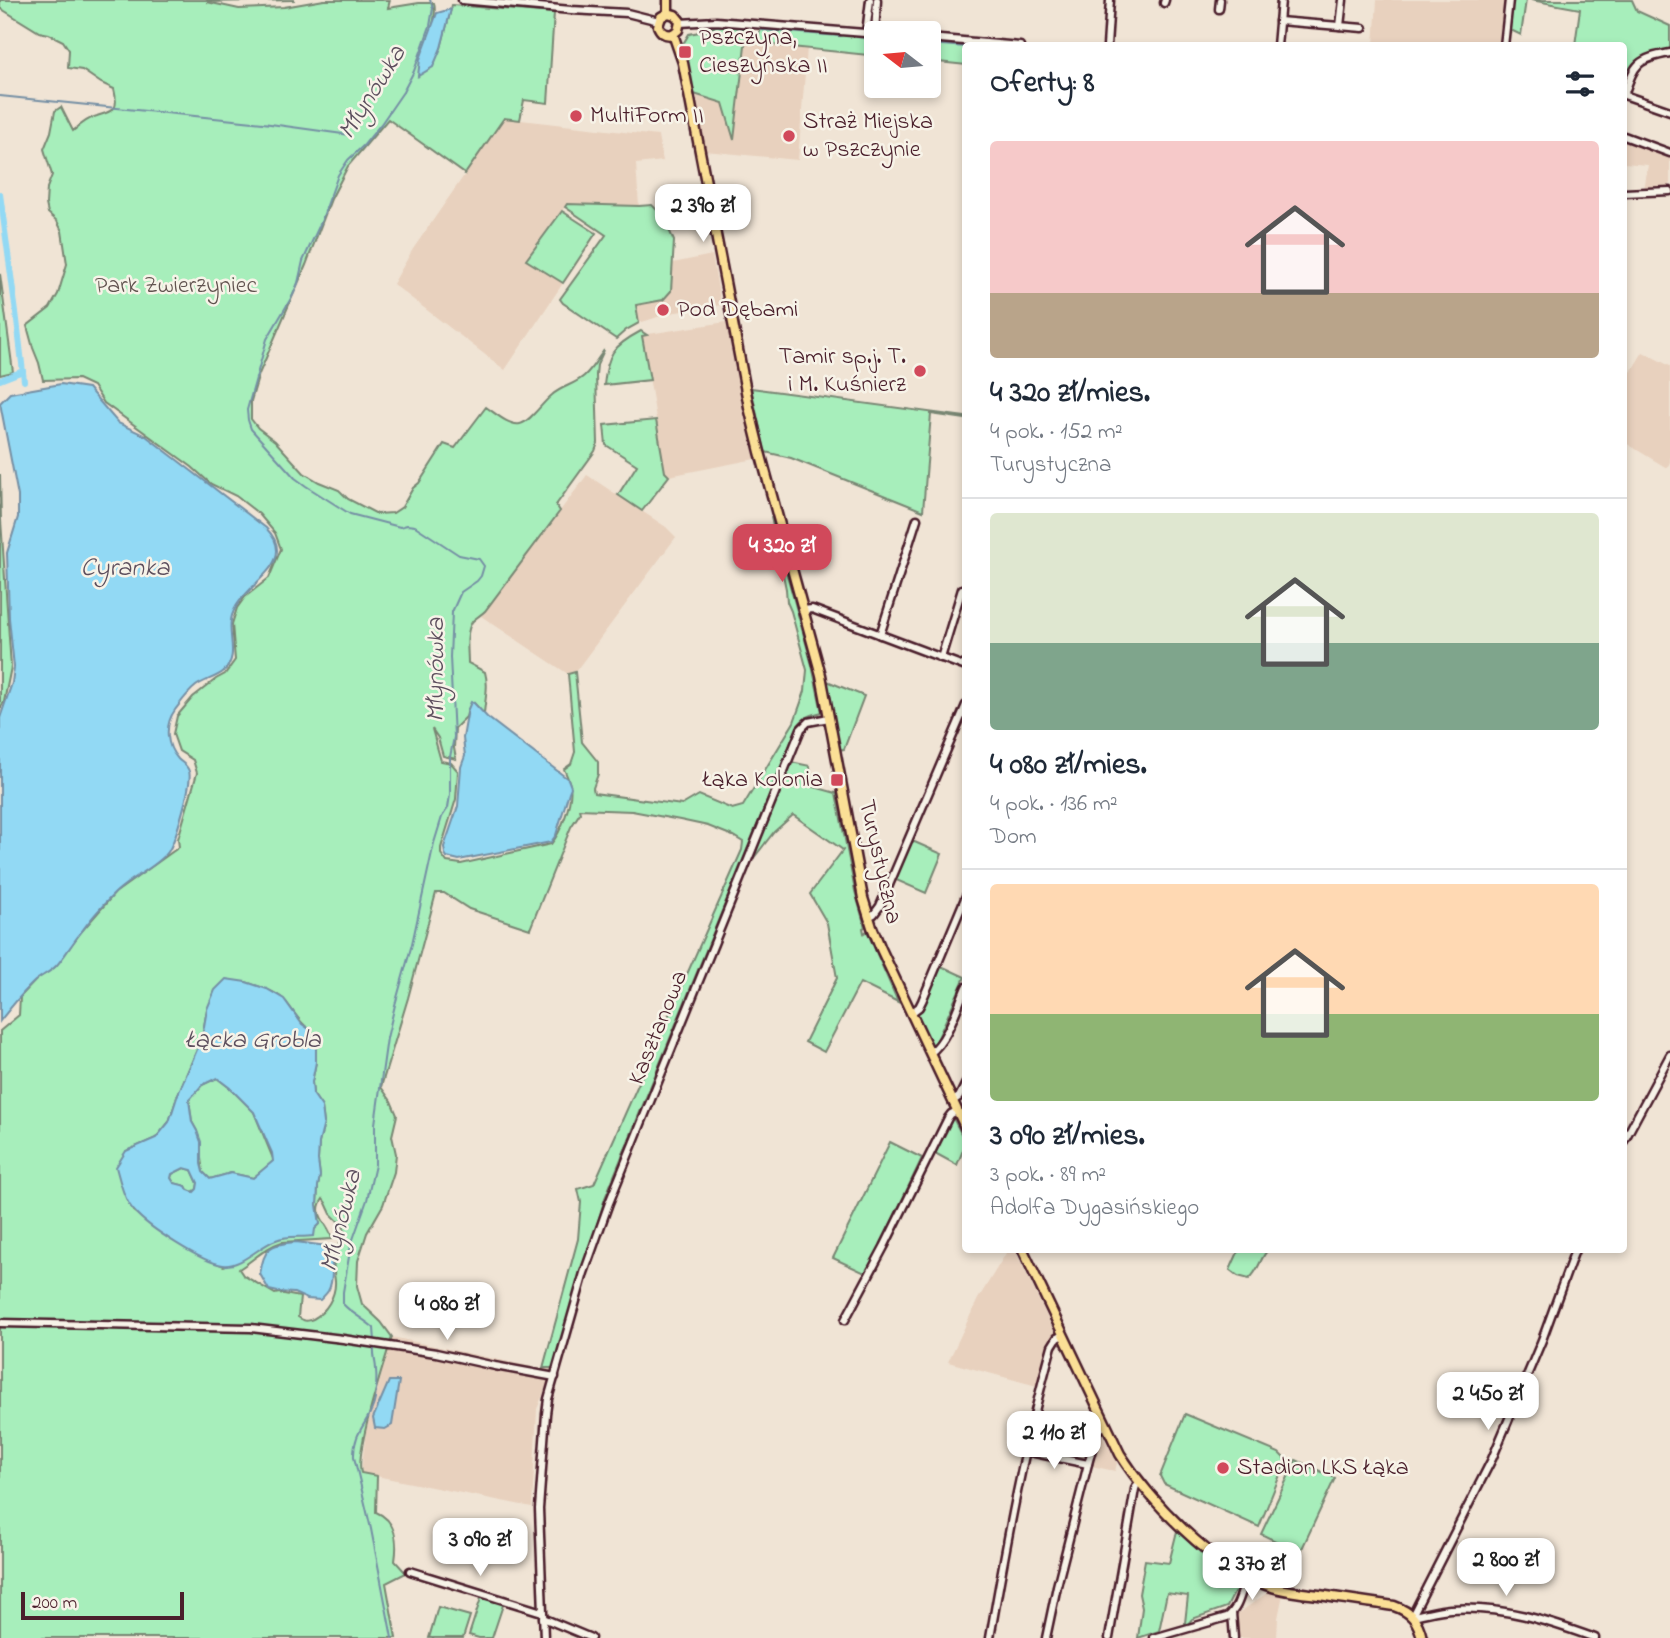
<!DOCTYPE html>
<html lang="pl">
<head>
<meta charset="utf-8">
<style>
	body { margin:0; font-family:"Indie Flower",sans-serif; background:#f2f2f3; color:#1f2937; height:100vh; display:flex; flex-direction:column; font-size:26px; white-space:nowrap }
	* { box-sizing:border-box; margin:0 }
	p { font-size:23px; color:#747a83 }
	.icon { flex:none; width:38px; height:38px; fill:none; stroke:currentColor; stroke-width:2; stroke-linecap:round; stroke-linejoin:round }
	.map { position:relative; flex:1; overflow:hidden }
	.drawer { position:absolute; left:962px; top:42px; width:665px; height:1211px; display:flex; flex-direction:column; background:#fff; border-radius:7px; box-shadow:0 4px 10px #0003 }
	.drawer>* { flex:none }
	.needle { width:46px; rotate:286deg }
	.tools { position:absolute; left:864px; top:21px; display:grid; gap:14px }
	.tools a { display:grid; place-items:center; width:77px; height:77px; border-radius:7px; background:#fff; box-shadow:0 4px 10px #0003; font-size:35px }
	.scale { position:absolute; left:21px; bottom:18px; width:163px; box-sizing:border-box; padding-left:7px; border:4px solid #4a1f2b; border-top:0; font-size:19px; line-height:24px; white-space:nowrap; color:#4a1f2b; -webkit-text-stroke:5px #f7f3e8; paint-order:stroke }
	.price { position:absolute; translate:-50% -60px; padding:0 16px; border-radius:14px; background:#fff; color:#222; font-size:23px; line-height:46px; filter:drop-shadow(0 2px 4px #0008) }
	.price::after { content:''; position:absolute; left:50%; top:42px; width:21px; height:16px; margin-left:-10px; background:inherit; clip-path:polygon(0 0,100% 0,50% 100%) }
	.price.active { background:#d1495b; color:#fff }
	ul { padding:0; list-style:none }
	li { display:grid; align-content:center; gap:14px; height:371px; padding:0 28px }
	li+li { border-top:2px solid #e0e1e3 }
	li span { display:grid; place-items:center; height:217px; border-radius:7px; color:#555 }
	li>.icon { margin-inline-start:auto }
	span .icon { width:126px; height:126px; fill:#fffc; stroke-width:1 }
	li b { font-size:30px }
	h2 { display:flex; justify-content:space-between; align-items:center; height:84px; padding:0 28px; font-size:30px }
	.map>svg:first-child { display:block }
	.built { fill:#e8d1be }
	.green { fill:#a7eebb; stroke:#788673; stroke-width:2; fill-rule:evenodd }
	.water { fill:#92d9f4; stroke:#758fa4; stroke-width:2; fill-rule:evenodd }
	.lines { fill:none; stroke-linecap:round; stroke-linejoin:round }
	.stream { stroke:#758fa4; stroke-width:2 }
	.canal { stroke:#92d9f4; stroke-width:6 }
	.minor-casing { stroke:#4a1f2b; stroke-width:11 }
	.major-casing { stroke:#4a1f2b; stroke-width:13 }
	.minor { stroke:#f7f3e8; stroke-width:6 }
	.major { stroke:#fbdf96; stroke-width:8 }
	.poi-dot { fill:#d1495b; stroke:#f7f3e8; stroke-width:2.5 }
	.labels { text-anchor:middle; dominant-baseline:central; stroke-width:5; stroke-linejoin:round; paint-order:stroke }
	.poi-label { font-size:24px; fill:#4a1f2b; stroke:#f7f3e8; text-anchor:start }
	.park-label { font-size:24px; fill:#61534f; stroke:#f7f3e8 }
	.street-label { font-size:24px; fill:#4a1f2b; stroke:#f7f3e8 }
	.water-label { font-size:26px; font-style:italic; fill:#5c4e5d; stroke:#f7f3e8 }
</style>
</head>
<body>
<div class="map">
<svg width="1670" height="1638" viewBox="0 0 1670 1638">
	<rect width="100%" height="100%" fill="#f0e4d5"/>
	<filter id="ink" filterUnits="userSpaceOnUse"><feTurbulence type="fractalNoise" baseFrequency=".0143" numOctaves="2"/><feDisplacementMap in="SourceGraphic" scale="14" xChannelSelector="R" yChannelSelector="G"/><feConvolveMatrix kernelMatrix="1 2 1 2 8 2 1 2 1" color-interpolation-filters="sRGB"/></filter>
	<g filter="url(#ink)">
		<g class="built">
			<path d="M1377,0H1506L1500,45L1374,46Z"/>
			<path d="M745,37L757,39L763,44L807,48L798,160L705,151L694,94L723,103L734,138Z"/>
			<path d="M504,118L658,136L663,161L636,164L639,206L567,204L526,259L563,283L505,370L393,284L413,249Z"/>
			<path d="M1624,140L1670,156V190H1644L1648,165L1624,163Z"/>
			<path d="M712,255L721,305L670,313L639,323L636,304L663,300L671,291L673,263Z"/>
			<path d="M726,322L755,459L669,476L665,472L642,335Z"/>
			<path d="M1643,352L1670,366V462L1667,468L1624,442V383Z"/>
			<path d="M587,475L666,527L676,537L575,672L568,674L481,616Z"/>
			<path d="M1008,1250H1015L1056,1335L1048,1341L1037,1386L948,1362L978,1299Z"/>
			<path d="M392,1337L537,1368H554L537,1409L532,1507L361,1473L366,1431Z"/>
			<path d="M1100,1430L1117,1463L1115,1471L1091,1466Z"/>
			<path d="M1268,1589L1283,1594L1278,1618L1277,1638H1236V1615L1267,1593Z"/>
		</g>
		<g class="green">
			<path d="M0,0H295L207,2L239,9L284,7L324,0H390L388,8L419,3H434C439,26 420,51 419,75L441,48L452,5L554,13L548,103L524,100L520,120L504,118L465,174L388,119L348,166L331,199L306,265L259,374L251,401V419L258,428L275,441L304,473L319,482L339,490L348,499L377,514L393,513L402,507L413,488L419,483L444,444L455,448L486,407C495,413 509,426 520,424C530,422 543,402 552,395C562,386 574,385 584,376C592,369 598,358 604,350L597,365L596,375L598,443L595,451L556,505L560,511L485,611C481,615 475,618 472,622C465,633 468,651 468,663L485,672C489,686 485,699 484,714L474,703L468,709L466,717L455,728L454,748L456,759L443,756L438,738L432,729L441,761L451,763L458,771L456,799L441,848V854L447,862L461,864L551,844C561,832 573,802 570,785C569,780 566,774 564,769L571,764L575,752L568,674L575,672L582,742L598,762V774L593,788L594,793L682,805L699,795L732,809L743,806L794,722L805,691L807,670L791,611L787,602L786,589L771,517L812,665L822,712C811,715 803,717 797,727L605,1198L554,1368H543L578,1239L581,1202L578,1189L594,1184L742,850L743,842L733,836L708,826L680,820L632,811L579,809L580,813L571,827L530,929L469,909L444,893H436L408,998L381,1087L391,1101L397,1115L392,1136L396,1154L394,1172L383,1205L367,1233L358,1261L357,1286L362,1304L381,1322L392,1337C384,1363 355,1451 361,1473L377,1476L376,1512C396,1520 398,1542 395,1561L406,1573L386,1583L396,1638H0V1031L19,1015L20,997L37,979L55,967L81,932L115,893L179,847L178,839L197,773L193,760L179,751L173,734L177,716L193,697L216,679L225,674L235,660L232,624L237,608L245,597L269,578L281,549L275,533L259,514L236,496L211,484L192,467L104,403L93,386L78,379L43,380L39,363L33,348L27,326L50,308L58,294L67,264L62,231L57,221L48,213L46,204L47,188L52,175L44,149L51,132L55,111L61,107L73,131C80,125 88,118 97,116C115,110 119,110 114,89L101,83L82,70L68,68L69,50L63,41L49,34L39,32L0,8ZM246,982C260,987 277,991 287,1003C294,1012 299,1022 309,1029L316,1062L312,1082L313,1094L322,1107L324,1123L319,1143L318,1160L320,1176L318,1186L317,1205L320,1224C308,1237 290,1234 274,1240C257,1247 240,1257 224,1266C186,1252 164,1235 133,1211L126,1151L156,1138L169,1122L178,1094L202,1038L207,1009ZM323,1199L326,1203L331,1214L344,1227C346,1241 339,1241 335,1253C332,1262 334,1273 335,1281C336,1296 326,1312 313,1319C306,1322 304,1321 298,1317L300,1297L279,1293L275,1294L243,1275L239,1269C254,1260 265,1247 282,1242L332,1239C330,1224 311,1215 323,1199Z"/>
			<path d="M1511,0H1526L1521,35L1513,31L1508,32Z"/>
			<path d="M1531,0H1632L1637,11L1670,26V50C1641,56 1634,57 1624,86V46L1575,45L1580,9Z"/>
			<path d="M718,25L747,28L734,140L723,103L694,94L683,44L689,34L705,31Z"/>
			<path d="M761,28L877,37V56L763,44L757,39Z"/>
			<path d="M929,42L977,45L966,46V65L929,61Z"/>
			<path d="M567,204L639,206L652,205L663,216L674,241L671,291L663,300L636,305L639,323L626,330L616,339L563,303L560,299L606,235L565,207Z"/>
			<path d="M562,211L596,233L563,283L526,260Z"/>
			<path d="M0,274L13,372L0,375Z"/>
			<path d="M641,331L647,335L642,336L650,380L604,385C607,354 613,346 641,331Z"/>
			<path d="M751,388L966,417V419L931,414L923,511L791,458L765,452Z"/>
			<path d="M656,420L665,472L669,476L642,511L618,495L637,465L606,445L604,425Z"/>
			<path d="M0,474L1,520L11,667L4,702L0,709Z"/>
			<path d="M827,681L864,696L844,749L837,750Z"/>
			<path d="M791,762L810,766L811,786L836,793L855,891L865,927L863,928L864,933L867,931L898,1002L860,983L824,1052L805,1042L837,978L827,923L810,894L843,850L793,815L774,832L753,859Z"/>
			<path d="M910,840L942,854L926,893L894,879Z"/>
			<path d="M939,965L965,977L933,1049L915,1012Z"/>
			<path d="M217,1078L230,1088L254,1112L274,1161L253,1178L231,1173L210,1179L203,1172L197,1131L192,1122L189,1099L202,1085Z"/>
			<path d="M952,1116L966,1143L957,1165L933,1152Z"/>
			<path d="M890,1142L922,1158L867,1274L833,1258Z"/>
			<path d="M184,1168L192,1170L198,1183L197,1189L193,1192L188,1190L186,1186L174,1183L171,1178L172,1174Z"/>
			<path d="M1239,1250H1268C1260,1258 1260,1269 1249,1279L1238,1276L1230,1270Z"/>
			<path d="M1185,1414L1279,1453L1286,1460L1259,1527L1164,1484L1160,1476Z"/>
			<path d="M1296,1460L1335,1478L1300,1553L1261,1534Z"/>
			<path d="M1177,1531L1213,1563L1240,1581L1238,1593H1234L1227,1607L1192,1619L1187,1625L1185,1623L1188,1596L1167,1593L1159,1631L1138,1638L1142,1608L1139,1594L1145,1560L1169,1563Z"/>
			<path d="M482,1595L504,1602L492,1638H479L469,1635Z"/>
			<path d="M438,1607L470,1616L463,1638H429Z"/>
		</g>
		<g class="water">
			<path d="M451,9L441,48L433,67L418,76L420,59L437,13Z"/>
			<path d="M61,384L88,388L118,423L146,436L266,528C303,566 236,585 231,620C228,638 239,656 224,671C216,678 204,680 196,686C188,692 181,702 175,710C164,725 166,746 178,759C182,763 187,765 189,771C193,782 175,842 168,852C157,867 128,879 113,895C101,907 89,921 79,935C71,945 65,956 57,965C51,972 42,975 35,981C22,993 11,1007 0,1021V718L12,683L14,667L9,618L7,553L18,517V496L0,403L10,393Z"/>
			<path d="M471,702L474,703L487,717L568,779L571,787L569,792L556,835L551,842L459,860L447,857L445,854L444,847L458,806L461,767L465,756L463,738L468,709Z"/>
			<path d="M226,979L246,982L267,989L284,999L302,1024L309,1029L316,1042V1062L312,1082L313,1094L322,1107L324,1123L319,1143L318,1160L320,1176L318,1186L317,1205L320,1224L315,1229L314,1236C301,1238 288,1235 276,1240C259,1246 242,1267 223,1265C203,1263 148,1227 135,1212C124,1201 120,1181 116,1167L126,1151L156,1138L169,1122L178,1094L202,1038L207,1009L215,990ZM217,1078L230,1088L254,1112L272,1153L273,1161L253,1178L231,1173L210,1179L203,1172L201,1164V1142L197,1131L192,1122L189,1100L202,1085ZM184,1168L192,1170L198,1183L197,1189L194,1192L188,1190L186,1186L174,1183L171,1178L172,1174Z"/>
			<path d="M296,1242L327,1246C333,1255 334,1281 328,1291C326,1294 323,1297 320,1300L307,1299L294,1293L278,1292L269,1290L260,1274C264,1248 269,1244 296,1242Z"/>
			<path d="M389,1381H399L392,1425L385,1429L375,1428L373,1418Z"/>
		</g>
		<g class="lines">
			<g class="stream">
				<path d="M707,25L746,28"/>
				<path d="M762,30L841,36"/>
				<path d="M857,37L877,39"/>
				<path d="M929,44L966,47"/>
				<path d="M0,96L263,123L350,135"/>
				<path d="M375,1341L374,1328C364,1319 352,1314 343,1304V1292L351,1245L367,1200L375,1165V1124L387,1038L395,1005L412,944L434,843L442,817L448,808L450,795V757L454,737L450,657L452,612L461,592L477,581L481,576L484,566L479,559L459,555L415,526L407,525L400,527L350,514L306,486L295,478L251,429L248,420L247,410L267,339L293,295L298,283L303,261L321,222L338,175L348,160L364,145L381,124L403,92L414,71L430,26L433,8L430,0"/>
				<path d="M374,1347C373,1356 376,1362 376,1370C377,1379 376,1390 375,1399C371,1422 353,1429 354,1457L371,1529L392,1638"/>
			</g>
			<g class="canal">
				<path d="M0,194L17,320L24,381"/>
				<path d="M0,380L23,371"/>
			</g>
			<defs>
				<g id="minor">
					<path d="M462,0L571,10L627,13L659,21"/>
					<path d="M1164,3L1165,0"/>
					<path d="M1219,9L1220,0"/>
					<path d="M1279,21L1363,28"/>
					<path d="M680,23L716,21L877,34"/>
					<path d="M1340,26L1343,0"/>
					<path d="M866,33L870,0"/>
					<path d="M875,34L877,0"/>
					<path d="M929,38L1020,46"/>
					<path d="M1107,46L1110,0"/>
					<path d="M1277,46L1281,0"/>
					<path d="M1504,46L1509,0"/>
					<path d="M1624,95C1635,64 1636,59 1670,53"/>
					<path d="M1624,95L1670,111"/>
					<path d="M1624,136L1670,153"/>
					<path d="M1624,193L1670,191"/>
					<path d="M804,610L812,609L966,667"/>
					<path d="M880,635L917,519"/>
					<path d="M941,658L962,589"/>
					<path d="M868,917L874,914L880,906L966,705"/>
					<path d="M911,1013L919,1007L922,1001L966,896"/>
					<path d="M930,1053C947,1042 958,1005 966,987"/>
					<path d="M953,1101L959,1097L966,1083"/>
					<path d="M1624,1141L1670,1055"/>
					<path d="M845,1320L884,1247L948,1118L951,1114L957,1111"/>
					<path d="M0,1323L251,1328L343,1339L436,1353L495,1366L555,1377"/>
					<path d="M1025,1451L1088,1464"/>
					<path d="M410,1571L542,1612"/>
					<path d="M1232,1613L1234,1638"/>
					<path d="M1412,1616L1492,1459L1542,1340L1575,1250"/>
					<path d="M1412,1616C1425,1614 1437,1610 1450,1609C1501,1605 1548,1621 1595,1638"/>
					<path d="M543,1618L591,1638"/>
					<path d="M544,1638L539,1509L546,1414L548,1399L584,1273L609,1203L801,729L808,722L829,718"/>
					<path d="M990,1638C1007,1540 1025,1442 1052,1346L1057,1338L1063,1335"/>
					<path d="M1046,1638L1057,1586L1088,1464L1097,1431L1105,1425"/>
					<path d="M1109,1638L1135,1489L1136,1486L1140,1482"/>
					<path d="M1154,1638L1227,1617C1240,1608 1241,1590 1247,1577"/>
				</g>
				<g id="major">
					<path d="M668,0V13"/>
					<path d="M668,13L661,17L658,26C661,33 666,36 673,34"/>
					<path d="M668,13L675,15L680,21L678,30L673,34"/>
					<path d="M673,34L683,63L749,407L760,452L821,675L863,898L872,927L881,949L966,1129"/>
					<path d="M1023,1250L1120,1454C1149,1500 1213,1567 1266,1585C1283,1591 1301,1593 1319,1595C1344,1599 1369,1602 1394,1606C1411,1612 1418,1620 1422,1638"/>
				</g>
			</defs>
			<use href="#minor" class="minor-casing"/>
			<use href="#major" class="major-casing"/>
			<use href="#minor" class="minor"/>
			<use href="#major" class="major"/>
		</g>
	</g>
	<g class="poi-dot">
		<rect x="678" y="45" width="14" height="14" rx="3.5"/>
		<circle cx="576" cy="116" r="7"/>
		<circle cx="789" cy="136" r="7"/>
		<circle cx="663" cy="310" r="7"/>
		<circle cx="920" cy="371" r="7"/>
		<rect x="830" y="773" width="14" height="14" rx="3.5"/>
		<circle cx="1223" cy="1468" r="7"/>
	</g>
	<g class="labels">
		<g class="poi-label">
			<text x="699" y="38">Pszczyna,<tspan x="699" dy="28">Cieszyńska II</tspan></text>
			<text x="590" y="116">MultiForm II</text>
			<text x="803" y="122">Straż Miejska<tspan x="803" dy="28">w Pszczynie</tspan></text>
			<text x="677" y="310">Pod Dębami</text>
			<text x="906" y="357" text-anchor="end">Tamir sp.j. T.<tspan x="906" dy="28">i M. Kuśnierz</tspan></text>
			<text x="823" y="780" text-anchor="end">Łąka Kolonia</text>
			<text x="1237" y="1468">Stadion LKS Łąka</text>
		</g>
		<g class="park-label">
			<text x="176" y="286">Park Zwierzyniec</text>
		</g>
		<g class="street-label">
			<text transform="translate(879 862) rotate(77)">Turystyczna</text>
			<text transform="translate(659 1028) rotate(-68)">Kasztanowa</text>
		</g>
		<g class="water-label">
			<text transform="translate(373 93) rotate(-58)">Młynówka</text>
			<text x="125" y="569">Cyranka</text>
			<text transform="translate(437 670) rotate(-90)">Młynówka</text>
			<text x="253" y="1041">Łącka Grobla</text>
			<text transform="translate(342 1221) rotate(-76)">Młynówka</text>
		</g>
	</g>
</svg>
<div class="tools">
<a><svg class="needle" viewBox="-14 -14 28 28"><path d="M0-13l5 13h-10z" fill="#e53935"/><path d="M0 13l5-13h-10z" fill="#747a83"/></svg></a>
</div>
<div class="scale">200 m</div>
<b class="price" style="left:703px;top:244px">2 390 zł</b>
<b class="price active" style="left:782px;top:584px">4 320 zł</b>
<b class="price" style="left:447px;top:1342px">4 080 zł</b>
<b class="price" style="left:1488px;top:1432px">2 450 zł</b>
<b class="price" style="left:1054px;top:1471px">2 110 zł</b>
<b class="price" style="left:480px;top:1578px">3 090 zł</b>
<b class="price" style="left:1506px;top:1598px">2 800 zł</b>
<b class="price" style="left:1252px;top:1602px">2 370 zł</b>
<section class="drawer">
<h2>Oferty: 8<svg class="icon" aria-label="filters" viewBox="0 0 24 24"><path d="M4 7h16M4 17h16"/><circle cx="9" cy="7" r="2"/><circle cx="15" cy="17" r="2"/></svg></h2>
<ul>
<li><span style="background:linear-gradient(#f6c9c9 70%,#b9a48a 0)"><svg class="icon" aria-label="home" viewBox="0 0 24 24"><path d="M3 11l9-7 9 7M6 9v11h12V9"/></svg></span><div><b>4 320 zł/mies.</b><p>4 pok. · 152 m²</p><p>Turystyczna</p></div></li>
<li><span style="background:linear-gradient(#dfe7d0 60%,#7fa58c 0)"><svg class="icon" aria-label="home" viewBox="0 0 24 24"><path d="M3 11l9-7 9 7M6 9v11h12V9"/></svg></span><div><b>4 080 zł/mies.</b><p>4 pok. · 136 m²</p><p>Dom</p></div></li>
<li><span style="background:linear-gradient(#ffd9b3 60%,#8fb573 0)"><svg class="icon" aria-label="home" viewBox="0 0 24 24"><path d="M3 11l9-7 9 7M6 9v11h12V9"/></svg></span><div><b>3 090 zł/mies.</b><p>3 pok. · 89 m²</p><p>Adolfa Dygasińskiego</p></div></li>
</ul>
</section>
</div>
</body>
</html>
